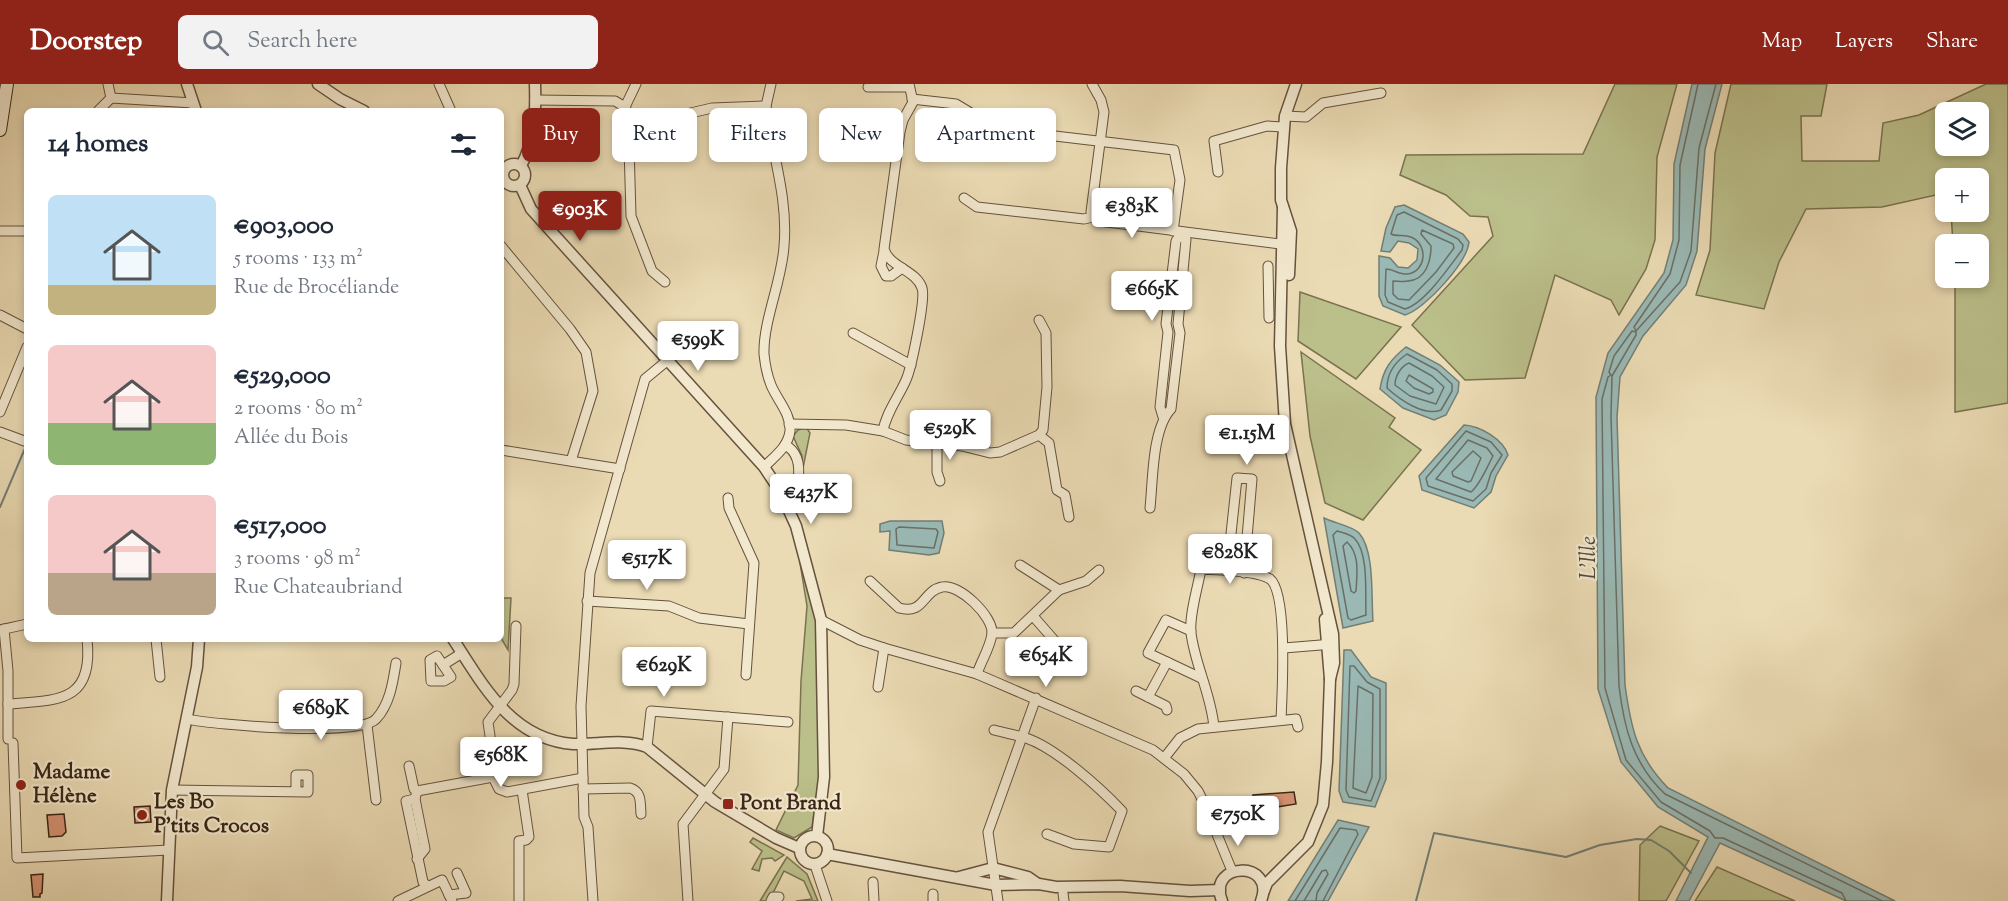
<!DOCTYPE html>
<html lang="en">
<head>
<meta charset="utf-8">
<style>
	body { margin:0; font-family:"Sorts Mill Goudy",serif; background:#f2f2f3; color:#1f2937; height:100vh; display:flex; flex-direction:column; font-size:22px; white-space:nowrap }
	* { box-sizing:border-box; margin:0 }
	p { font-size:20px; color:#747a83 }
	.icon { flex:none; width:33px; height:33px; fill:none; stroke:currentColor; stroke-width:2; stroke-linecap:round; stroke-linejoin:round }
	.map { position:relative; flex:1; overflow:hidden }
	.sheet { position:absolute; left:24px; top:24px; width:480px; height:534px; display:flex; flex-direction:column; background:#fff; border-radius:9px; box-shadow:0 3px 9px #0003 }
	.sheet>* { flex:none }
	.hud { position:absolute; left:522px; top:24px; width:570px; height:54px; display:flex; gap:12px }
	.buttons { position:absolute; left:1935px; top:18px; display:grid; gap:12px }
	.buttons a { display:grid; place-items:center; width:54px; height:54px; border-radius:9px; background:#fff; box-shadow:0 3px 9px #0003; font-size:30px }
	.price { position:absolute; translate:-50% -51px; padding:0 14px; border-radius:6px; background:#fff; color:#222; font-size:20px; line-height:39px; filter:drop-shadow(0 2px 3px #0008) }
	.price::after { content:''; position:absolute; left:50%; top:36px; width:18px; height:14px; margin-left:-9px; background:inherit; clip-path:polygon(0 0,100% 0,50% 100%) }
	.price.current { background:#8f2418; color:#fff }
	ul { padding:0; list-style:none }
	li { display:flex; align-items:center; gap:18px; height:150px; padding:0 24px }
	li span { display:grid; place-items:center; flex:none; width:168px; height:120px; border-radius:9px; color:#555 }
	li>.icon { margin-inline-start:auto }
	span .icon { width:72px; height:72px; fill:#fffc; stroke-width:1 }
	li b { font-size:26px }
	h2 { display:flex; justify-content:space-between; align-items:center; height:72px; padding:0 24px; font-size:26px }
	.pill { padding:0 21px; border-radius:9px; background:#fff; box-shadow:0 3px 9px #0003; font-size:21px; line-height:54px }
	.pill.current { background:#8f2418; color:#fff }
	header { display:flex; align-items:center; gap:36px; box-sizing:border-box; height:84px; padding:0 30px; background:#8f2418; color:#fff }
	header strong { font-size:28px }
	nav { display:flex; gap:33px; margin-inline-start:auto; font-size:21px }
	.search { width:420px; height:54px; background:#f2f2f3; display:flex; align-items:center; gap:15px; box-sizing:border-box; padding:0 21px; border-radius:9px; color:#747a83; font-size:22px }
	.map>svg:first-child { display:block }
	.green { fill:#bbbf8a; stroke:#7a7250; stroke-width:1.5; fill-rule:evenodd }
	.water { fill:#9ab9b5; stroke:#737e75; stroke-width:1.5 }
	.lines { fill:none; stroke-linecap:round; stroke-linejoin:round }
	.shore { stroke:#6a6f66; stroke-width:1.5 }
	.stream { stroke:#737e75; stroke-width:2 }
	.building { fill:#d89374; stroke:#392516; stroke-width:1.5 }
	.minor-casing { stroke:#66523e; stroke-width:11 }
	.tertiary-casing { stroke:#66523e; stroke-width:13 }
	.secondary-casing { stroke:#392516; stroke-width:14 }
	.minor { stroke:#f2e8ce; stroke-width:9 }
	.tertiary { stroke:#f2e8ce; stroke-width:10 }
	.secondary { stroke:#f2e8ce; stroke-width:12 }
	.poi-dot { fill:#8f2418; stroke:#f2e8ce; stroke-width:2 }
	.labels { text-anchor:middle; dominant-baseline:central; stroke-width:4.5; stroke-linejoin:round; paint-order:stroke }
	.poi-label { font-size:21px; font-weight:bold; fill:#392516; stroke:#f2e8ce; text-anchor:start }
	.water-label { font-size:22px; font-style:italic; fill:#514a3e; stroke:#f2e8ce }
</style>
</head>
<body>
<header>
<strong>Doorstep</strong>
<div class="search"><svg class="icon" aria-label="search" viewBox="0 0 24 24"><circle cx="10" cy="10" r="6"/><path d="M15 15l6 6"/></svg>Search here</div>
<nav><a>Map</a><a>Layers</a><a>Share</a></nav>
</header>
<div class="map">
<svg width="2008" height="817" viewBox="0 0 2008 817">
	<rect width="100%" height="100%" fill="#ebdbb4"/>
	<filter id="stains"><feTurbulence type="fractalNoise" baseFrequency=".00333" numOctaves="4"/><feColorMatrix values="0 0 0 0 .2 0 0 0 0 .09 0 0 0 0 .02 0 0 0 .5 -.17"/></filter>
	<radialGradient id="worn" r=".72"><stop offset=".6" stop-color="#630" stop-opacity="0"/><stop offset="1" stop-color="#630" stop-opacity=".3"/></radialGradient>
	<g class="green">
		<path d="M1615,0H1677L1657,73L1655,156L1646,185L1619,231L1611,216L1555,191L1525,294L1465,296L1412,241L1493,152L1488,133L1470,132L1446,111L1400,91L1406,71L1583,70Z"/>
		<path d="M1731,0H1827L1821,32H1801L1802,77H1879L1883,39L1919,31L1986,0H2008V319L1955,328V194H1978V160H1953L1951,128H1978V94H1946L1945,109L1882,123L1806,125L1779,178L1764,225L1696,211L1710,166L1715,69ZM1946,28H1978V62H1946Z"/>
		<path d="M1300,208L1401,243L1356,295L1298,257Z"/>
		<path d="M1301,268L1395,334L1389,343L1421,366L1363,436L1325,419L1310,352Z"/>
		<path d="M806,343L810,349L802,389V372L793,352L798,346Z"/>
		<path d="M800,479L817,537L819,693L812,743L794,754L776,746L798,701L801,597L807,522Z"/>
		<path d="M501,514H511L508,566L501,554Z"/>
		<path d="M1660,742L1699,757L1666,817H1639L1640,761Z"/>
		<path d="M753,754L784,771L775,777L772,774L762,775L759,787L752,785L762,767L750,758Z"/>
		<path d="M787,773L807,790L818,817H796L812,815L804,797L784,787L769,817H760Z"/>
		<path d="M1717,783L1795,817H1695Z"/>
	</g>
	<g class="water">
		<path d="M1692,0H1722L1705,65L1697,167L1686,201L1643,252L1620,293L1617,333L1625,601C1631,645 1637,672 1668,704L1895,817H1846L1720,759L1689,817H1676L1708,753L1658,723L1621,678L1598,605L1596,313L1608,269L1664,189L1673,156L1674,80Z"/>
		<path d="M1404,121L1463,150L1469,158C1467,179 1425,225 1405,231L1383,222L1379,212V172L1390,174L1398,183L1408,184L1417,176L1418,165L1409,159L1398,157L1390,168L1381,167L1386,144L1395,123Z"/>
		<path d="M1406,263L1440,281L1459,298L1458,308L1446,331L1434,336L1403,324L1380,305C1383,285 1391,275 1406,263Z"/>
		<path d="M1464,341C1480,342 1503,355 1508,371L1496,392L1491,408L1474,424L1422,406L1419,392Z"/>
		<path d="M1324,434C1334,439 1352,442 1359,449C1375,467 1371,513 1373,537L1343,544Z"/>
		<path d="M890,437H942L944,449L939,469L929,471L889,466L890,447L880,448V440Z"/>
		<path d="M1344,566H1351L1371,593L1386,599V695L1375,723L1343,718L1339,707Z"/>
		<path d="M1338,736L1369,743L1328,817H1288Z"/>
	</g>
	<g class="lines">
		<g class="shore">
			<path d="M1698,0L1680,81L1679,156L1670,190L1634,243L1636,247L1680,198L1691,167L1699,64L1716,0"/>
			<path d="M1404,128L1458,155L1463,161L1462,166C1449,183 1425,219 1405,225L1388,218L1385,211L1386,185C1393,185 1400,191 1408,190C1426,187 1428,162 1413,154C1406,150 1397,153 1391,150L1397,131Z"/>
			<path d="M1422,146L1453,160L1454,164L1436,188L1409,216L1398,215L1393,210V197C1398,197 1403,198 1408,197C1426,196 1431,177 1431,162L1421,150Z"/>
			<path d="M1407,270L1437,286L1452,300V307L1441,326C1424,333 1399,315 1387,304C1387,289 1395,278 1407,270Z"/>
			<path d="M1409,279L1432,292L1444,303L1436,320L1410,312L1395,301C1395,292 1401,282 1409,279Z"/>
			<path d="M1409,291L1433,305V308L1429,310L1414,304L1406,297Z"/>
			<path d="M1466,347L1491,358L1502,371L1491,389L1486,405L1473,417L1428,402L1426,394Z"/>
			<path d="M1468,356L1487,364L1493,372C1487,383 1480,401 1471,408L1436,395Z"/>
			<path d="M1473,367L1481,374L1471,397L1468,398L1453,392L1452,388Z"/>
			<path d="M899,443L936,445L938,448L934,464L897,461L896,445Z"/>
			<path d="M1337,447C1343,449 1351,450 1355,455C1369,470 1365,511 1366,531L1351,536L1348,534L1333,451Z"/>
			<path d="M1347,458C1360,470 1357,490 1356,507L1354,509L1351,507L1343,462Z"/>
			<path d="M1350,582H1354L1367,598L1380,605V694L1371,717L1349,713L1346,706Z"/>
			<path d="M1358,602L1373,610L1372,693L1366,709L1353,704Z"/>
			<path d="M1295,817L1340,744L1356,746L1358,750L1323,817"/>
			<path d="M1304,817L1322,787L1326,786L1328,790L1317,809L1316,817"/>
			<path d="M1846,817L1842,809L1723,754H1715L1710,747L1661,718L1626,676L1605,604L1602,315L1608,293L1611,291L1609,288L1614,272L1632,247L1636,248V251L1612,292L1611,332L1619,602C1624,644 1633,680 1665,710L1882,817"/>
		</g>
		<g class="stream">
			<path d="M0,423L26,362"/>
			<path d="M1416,817L1434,749L1566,773L1600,761L1637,755L1651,756L1669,767L1691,789"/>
		</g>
	</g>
	<g class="building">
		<path d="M1294,708L1296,720L1271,724V728L1267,729V731L1245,732L1243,720L1253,719V711Z"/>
		<path d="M150,722L151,738L135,739L134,723Z"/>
		<path d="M64,730L66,748L62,752L49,753L47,731Z"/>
		<path d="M43,790L42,809L40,810V813H33L31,791Z"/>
	</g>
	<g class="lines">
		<defs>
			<g id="minor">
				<path d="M108,0L111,14"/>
				<path d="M439,0L451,27"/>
				<path d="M1092,0L1101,16L1104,28L1091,128L1093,133"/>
				<path d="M868,3H909"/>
				<path d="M912,15L956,20L976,32"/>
				<path d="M535,16L615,17L625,23L635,42"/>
				<path d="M625,23L636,0"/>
				<path d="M98,27L111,14L193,19"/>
				<path d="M1285,32L1306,33L1323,19L1381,9"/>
				<path d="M635,42L630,52L629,62L631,132L652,187L665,198"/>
				<path d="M635,42L712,24L766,22"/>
				<path d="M1026,42L1038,50L1174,66L1180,96L1173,147"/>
				<path d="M1218,88L1214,57L1267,42L1283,43"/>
				<path d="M964,114L977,123L1084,135L1093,133L1099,137L1288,161"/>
				<path d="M0,147H27"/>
				<path d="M501,162L570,245L586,268L593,307L571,377"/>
				<path d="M884,167L881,182L886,192H891L902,184"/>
				<path d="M1268,182L1269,234"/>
				<path d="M0,231L27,245"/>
				<path d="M853,249L911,281"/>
				<path d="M0,328L27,263"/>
				<path d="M789,340L846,341L883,347L906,356L962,362L990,369L1000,368L1039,351L1043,346L1047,303L1046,249L1039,236"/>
				<path d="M883,347C886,329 898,314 906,296C911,285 926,215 922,204C916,186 889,183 884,165L900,48L903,36L913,18L909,0"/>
				<path d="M0,348L27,358"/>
				<path d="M1039,351L1049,359L1057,406L1065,411L1069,433"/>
				<path d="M937,359V388L940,397"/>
				<path d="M785,361C799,368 800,383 798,397"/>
				<path d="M501,366L620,385"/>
				<path d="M764,383C775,372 788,363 790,347C791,329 777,316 771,301C767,291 765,280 764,270C763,237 782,197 784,162C788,117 774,75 767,31L766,22L771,0"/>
				<path d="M728,414L729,424L754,479L746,591"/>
				<path d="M1150,424C1153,396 1152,345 1171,325L1180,249L1178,240L1186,155L1182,148L1176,157L1166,240L1168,248L1160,323L1163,333"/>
				<path d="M1227,487L1237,394L1252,395L1244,489"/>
				<path d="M870,497L899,524C925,531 922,507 942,503C959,499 994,533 992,550C990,564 981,577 977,590"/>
				<path d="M1059,506L1086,497L1099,486"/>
				<path d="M587,517L669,522L699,534L749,540"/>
				<path d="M1033,532L1075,580"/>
				<path d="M821,536L860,556L884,564L977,590L1153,666L1184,690L1198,707L1205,721L1232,787"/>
				<path d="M4,545L8,587V655"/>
				<path d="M0,546L27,540"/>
				<path d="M1191,547L1166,536L1148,569L1201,594"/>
				<path d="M992,549H1014L1059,506L1020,481"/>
				<path d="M156,555L160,593"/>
				<path d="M1284,564L1333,560"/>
				<path d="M437,572L451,593L444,597H431L430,576Z"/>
				<path d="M443,581L462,569"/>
				<path d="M878,603L884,564"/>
				<path d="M1136,607L1166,622L1167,626"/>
				<path d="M1148,613L1167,578"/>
				<path d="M8,620C58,616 94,619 87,555"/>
				<path d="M187,635C214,641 360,653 376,635C390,620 393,598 396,579"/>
				<path d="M367,641L376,716"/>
				<path d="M1214,643C1211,610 1195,581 1191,549C1189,531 1198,503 1201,485C1217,486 1257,486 1270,495C1288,509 1282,612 1281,636"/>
				<path d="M994,646C1005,649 1016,651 1026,654C1056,664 1100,704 1122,727L1109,763L1074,760L1047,750"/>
				<path d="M13,659L17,774L169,766"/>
				<path d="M647,663L651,627L788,638"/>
				<path d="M1165,673L1180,654L1198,645L1296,635L1298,643"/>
				<path d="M409,682L414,705L417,707"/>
				<path d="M493,693L499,705L507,708L583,694"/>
				<path d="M583,705L630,704C642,708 640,718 641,730"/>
				<path d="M172,706L308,708V691H296V708"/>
				<path d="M415,715L406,717L423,798L427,802"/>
				<path d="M417,775L425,765L415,715L417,707L493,693L494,680L488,638L512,606L514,600L516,542"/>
				<path d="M815,781L827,817"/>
				<path d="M873,798L874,817"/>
				<path d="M1063,809L1064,817"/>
				<path d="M933,810V817"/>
				<path d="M449,811L466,809L457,789"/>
				<path d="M398,817L442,796L452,817"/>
				<path d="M519,817V757L526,756L529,753L522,706"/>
				<path d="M593,817L588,743L584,733L581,622L590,489L645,295L668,276"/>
				<path d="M688,817L683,740L724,685L728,633"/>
				<path d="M771,817L773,813H779"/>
				<path d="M998,817L988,748L1036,614"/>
			</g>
			<g id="tertiary">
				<path d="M187,0L196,27"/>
				<path d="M318,0L340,15L364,27"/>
				<circle cx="514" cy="91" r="11"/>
				<path d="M521,82C535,56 536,29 535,0"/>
				<path d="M520,101L531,125L764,383L780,407L796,442L821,536L824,693L817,752"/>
				<path d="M1283,123L1280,262L1285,340L1333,550L1334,579L1330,595"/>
				<path d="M1289,191L1291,147L1281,116V84L1285,32L1296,0"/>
				<path d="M453,555C483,601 511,655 573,660C597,661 624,654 647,663L715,718L776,754L799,764"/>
				<circle cx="814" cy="766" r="14"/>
				<path d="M827,770L996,801L1039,800L1056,803L1120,802L1190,807L1220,806"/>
				<path d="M959,793L993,784L1028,793L1038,800"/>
				<path d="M1264,807L1267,799L1308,758L1323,721L1327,678L1330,595L1325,535"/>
				<path d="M167,817L172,706L197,583L199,555"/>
				<path d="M1222,817C1206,777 1277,776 1261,817"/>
			</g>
			<path id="secondary" d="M0,46L7,0"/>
		</defs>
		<use href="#minor" class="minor-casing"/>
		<use href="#tertiary" class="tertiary-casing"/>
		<use href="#secondary" class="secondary-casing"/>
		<use href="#minor" class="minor"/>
		<use href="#tertiary" class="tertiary"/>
		<use href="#secondary" class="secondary"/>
	</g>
	<g class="poi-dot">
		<circle cx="21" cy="701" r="6"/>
		<rect x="722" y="714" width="12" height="12" rx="3"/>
		<circle cx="142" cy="731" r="6"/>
	</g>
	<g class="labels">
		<g class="poi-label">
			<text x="33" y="689">Madame<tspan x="33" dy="24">Hélène</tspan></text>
			<text x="154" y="719">Les Bo<tspan x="154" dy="24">P'tits Crocos</tspan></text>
			<text x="740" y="720">Pont Brand</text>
		</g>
		<g class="water-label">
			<text transform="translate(1590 474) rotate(-90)">L'Ille</text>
		</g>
	</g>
	<rect width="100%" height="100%" filter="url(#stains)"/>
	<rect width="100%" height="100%" fill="url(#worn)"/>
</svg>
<div class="buttons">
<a><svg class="icon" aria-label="layers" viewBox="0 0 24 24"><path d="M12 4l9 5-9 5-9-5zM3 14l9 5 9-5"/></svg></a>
<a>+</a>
<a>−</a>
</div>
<b class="price" style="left:1132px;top:155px">€383K</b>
<b class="price current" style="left:580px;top:158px">€903K</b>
<b class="price" style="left:1152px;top:238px">€665K</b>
<b class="price" style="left:698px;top:288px">€599K</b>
<b class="price" style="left:950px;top:377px">€529K</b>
<b class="price" style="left:1247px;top:382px">€1.15M</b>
<b class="price" style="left:811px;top:441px">€437K</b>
<b class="price" style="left:1230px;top:501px">€828K</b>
<b class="price" style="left:647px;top:507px">€517K</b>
<b class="price" style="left:1046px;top:604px">€654K</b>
<b class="price" style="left:664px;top:614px">€629K</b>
<b class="price" style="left:321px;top:657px">€689K</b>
<b class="price" style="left:501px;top:704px">€568K</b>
<b class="price" style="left:1238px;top:763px">€750K</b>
<div class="hud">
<a class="pill current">Buy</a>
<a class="pill">Rent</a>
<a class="pill">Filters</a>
<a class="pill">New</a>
<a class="pill">Apartment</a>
</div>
<section class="sheet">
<h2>14 homes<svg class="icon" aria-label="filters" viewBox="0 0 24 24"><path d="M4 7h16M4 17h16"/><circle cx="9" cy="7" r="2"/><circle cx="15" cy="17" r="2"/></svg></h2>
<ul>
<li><span style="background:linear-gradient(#bfe0f5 75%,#c2b280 0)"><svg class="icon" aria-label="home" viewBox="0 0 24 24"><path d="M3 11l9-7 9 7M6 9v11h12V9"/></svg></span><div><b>€903,000</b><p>5 rooms · 133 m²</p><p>Rue de Brocéliande</p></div></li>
<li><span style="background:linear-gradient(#f6c9c9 65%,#8fb573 0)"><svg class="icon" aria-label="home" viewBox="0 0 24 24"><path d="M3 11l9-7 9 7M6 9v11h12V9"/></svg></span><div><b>€529,000</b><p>2 rooms · 80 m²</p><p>Allée du Bois</p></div></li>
<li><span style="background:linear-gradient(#f6c9c9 65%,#b9a48a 0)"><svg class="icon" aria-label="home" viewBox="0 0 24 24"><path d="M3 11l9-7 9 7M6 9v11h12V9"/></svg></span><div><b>€517,000</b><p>3 rooms · 98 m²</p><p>Rue Chateaubriand</p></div></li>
</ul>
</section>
</div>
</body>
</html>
